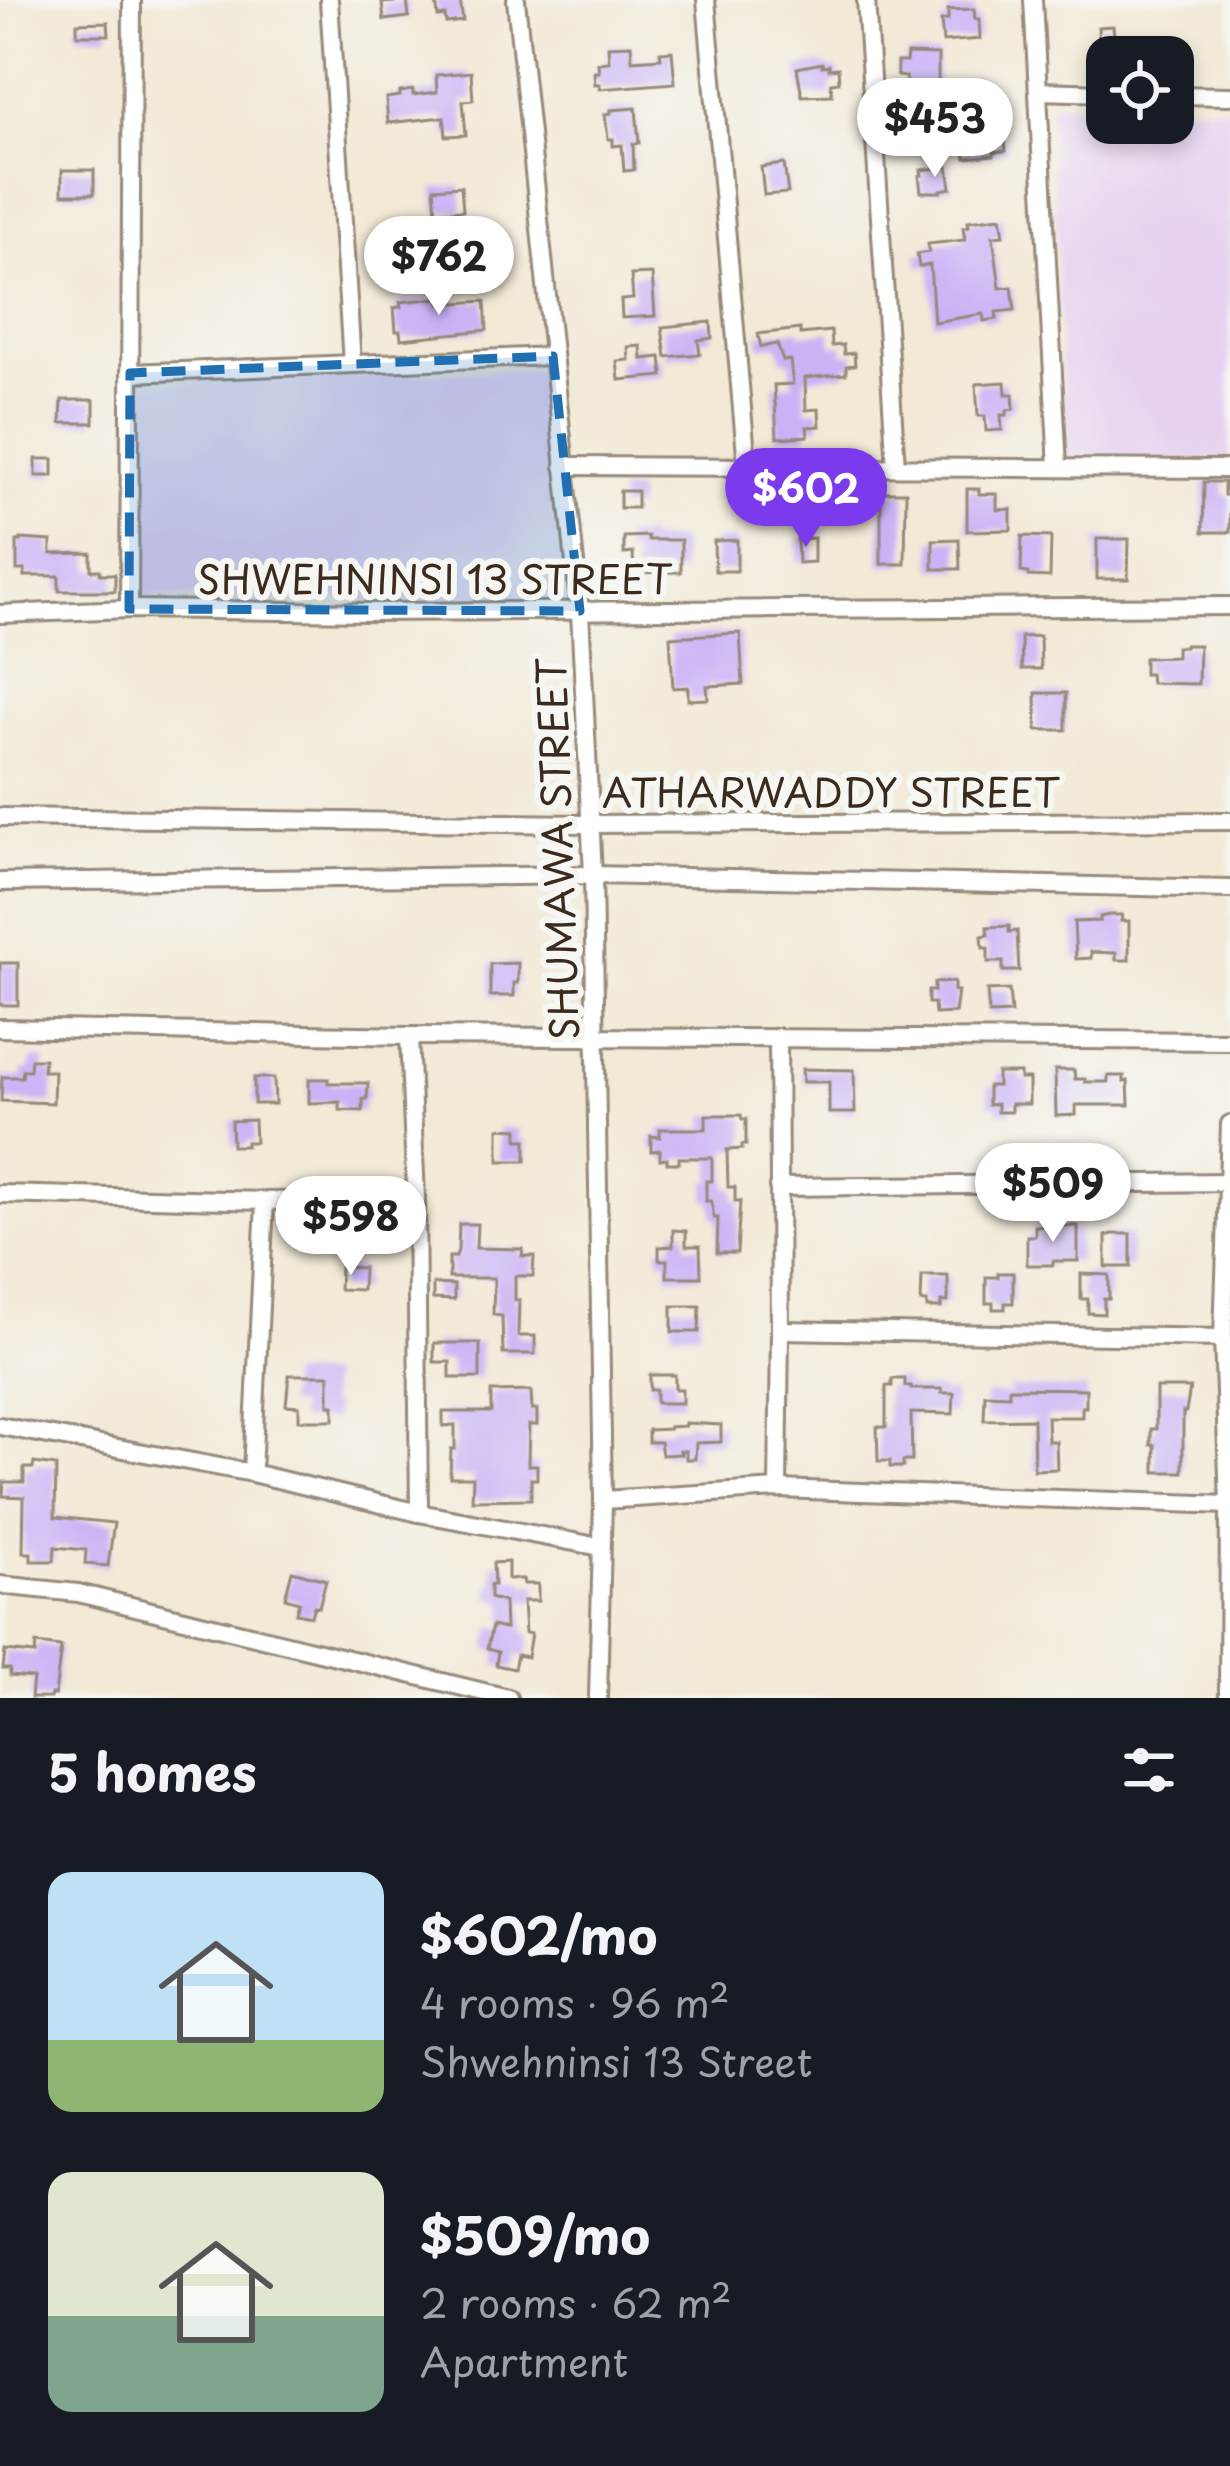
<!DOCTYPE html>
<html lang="en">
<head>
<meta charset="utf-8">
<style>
	body { margin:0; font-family:"Playpen Sans",sans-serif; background:#242831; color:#f1f3f6; height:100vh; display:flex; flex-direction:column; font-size:45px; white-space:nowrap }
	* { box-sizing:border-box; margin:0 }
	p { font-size:39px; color:#9ea1a6 }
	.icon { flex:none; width:66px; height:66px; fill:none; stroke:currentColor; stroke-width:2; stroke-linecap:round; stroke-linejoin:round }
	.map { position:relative; height:1698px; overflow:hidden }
	.panel { display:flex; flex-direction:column; background:#171b24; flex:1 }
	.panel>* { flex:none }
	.buttons { position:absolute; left:1086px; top:36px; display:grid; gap:24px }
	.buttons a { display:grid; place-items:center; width:108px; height:108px; border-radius:24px; background:#171b24; box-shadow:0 6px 18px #0003; font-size:60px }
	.price { position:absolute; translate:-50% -102px; padding:0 27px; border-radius:42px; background:#fff; color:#222; font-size:39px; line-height:78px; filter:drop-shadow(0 3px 6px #0008) }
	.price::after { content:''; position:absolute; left:50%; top:72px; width:36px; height:27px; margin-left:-18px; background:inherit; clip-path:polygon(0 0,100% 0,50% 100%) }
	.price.selected { background:#7c3aed; color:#fff }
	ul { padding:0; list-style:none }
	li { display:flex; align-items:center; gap:36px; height:300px; padding:0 48px }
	li span { display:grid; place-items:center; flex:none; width:336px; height:240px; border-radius:24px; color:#555 }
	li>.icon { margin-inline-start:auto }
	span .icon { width:144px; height:144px; fill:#fffc; stroke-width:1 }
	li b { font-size:51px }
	h2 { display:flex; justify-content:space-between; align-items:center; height:144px; padding:0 48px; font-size:51px }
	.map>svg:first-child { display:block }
	.built { fill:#e6d2f0 }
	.building { fill:#c9b3f6 }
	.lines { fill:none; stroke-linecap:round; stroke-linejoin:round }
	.minor-casing { stroke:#968a7a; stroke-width:22 }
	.minor { stroke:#fff; stroke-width:16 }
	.marked { fill:#1f6fb2; fill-opacity:0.2; stroke:#1f6fb2; stroke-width:9; stroke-dasharray:24 15; stroke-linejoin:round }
	.labels { text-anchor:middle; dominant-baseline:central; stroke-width:12; stroke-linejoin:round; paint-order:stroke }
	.street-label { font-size:39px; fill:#3b2a1e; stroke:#f6f6f2 }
</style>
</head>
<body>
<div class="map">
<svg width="1230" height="1698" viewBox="0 0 1230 1698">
	<rect width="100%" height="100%" fill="#f6f6f2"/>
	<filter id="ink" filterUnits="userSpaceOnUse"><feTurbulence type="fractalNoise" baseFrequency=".00833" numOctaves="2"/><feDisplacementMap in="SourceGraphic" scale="24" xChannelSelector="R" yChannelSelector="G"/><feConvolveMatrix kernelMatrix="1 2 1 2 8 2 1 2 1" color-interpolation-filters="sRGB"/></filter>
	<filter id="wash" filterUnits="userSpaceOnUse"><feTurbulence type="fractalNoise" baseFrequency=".004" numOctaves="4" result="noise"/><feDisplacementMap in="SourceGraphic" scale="48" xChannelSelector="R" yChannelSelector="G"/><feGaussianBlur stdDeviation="2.7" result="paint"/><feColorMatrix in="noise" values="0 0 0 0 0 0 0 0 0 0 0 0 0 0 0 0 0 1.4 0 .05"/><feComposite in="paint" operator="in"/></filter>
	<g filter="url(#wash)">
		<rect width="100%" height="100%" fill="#f2e9d6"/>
		<g class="built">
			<path d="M1050,103L1107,104V123H1173V106L1230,107V459H1066Z"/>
			<path d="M542,369L568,601L141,596L144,384Z"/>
		</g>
		<g id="blocks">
			<g class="building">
				<path d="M436,0H460L463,21L446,23L445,16L438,17Z"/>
				<path d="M407,1L409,17L384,20L382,3Z"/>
				<path d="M974,9L975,19H979L980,39L943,42L941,21L948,20V10Z"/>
				<path d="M108,22L109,35H77V23Z"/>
				<path d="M1113,26L1115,45L1099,46L1098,27Z"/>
				<path d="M631,45L632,60L661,58L660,52L672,51L675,83L600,89V84H595L594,72H599L598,63L609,62L608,46Z"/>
				<path d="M907,54L938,55V87H945V105L918,104V84H906V77L897,76V62H906Z"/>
				<path d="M822,63V66L829,65V69L838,68L839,82L831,83L832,95L802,96L797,68Z"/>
				<path d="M471,72L473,100L463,101L466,135L446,136L444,117L388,123L386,98L400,96V92L413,90V95L437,92L436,75Z"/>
				<path d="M636,108L639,143L633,144L634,170L624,171L622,145L613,146V139H608L605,114L611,113V110Z"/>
				<path d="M993,134V140L1005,139L1006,151L994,152V155L966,158L964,136Z"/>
				<path d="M784,164L788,193L764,195L761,167Z"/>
				<path d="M948,167L951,188L941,190V192H921L919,176L922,175L921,170Z"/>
				<rect x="62" y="170" width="32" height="24"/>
				<path d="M461,186L463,210L436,212L434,188Z"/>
				<path d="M1001,217L1004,235L993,236L999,280L1000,288L1012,287L1015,310L996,312L997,319L984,321L983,314L934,322L930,265L919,267L917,254L929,252L928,244L965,240L963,227L969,226L968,221Z"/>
				<path d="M474,241L477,275L442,276V263L449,262L448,245Z"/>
				<path d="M652,274L655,316L622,318L621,300L633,299L631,275Z"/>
				<path d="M440,298V304L485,301L487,330L401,339L400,331H396L394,308L401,307L400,302Z"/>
				<path d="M711,322L712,338L698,340L700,354L666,357L662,327Z"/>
				<path d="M800,329V334L831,331L832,346L843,345L844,354L854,353L855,365L846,366V374L805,378L806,410L819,409L820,426L807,427L808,436L777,438L774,385L793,384L790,360L783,361L777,344L761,347L758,334Z"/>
				<path d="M641,346L642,359L661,357L663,376L619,380L617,361L629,360L628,347Z"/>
				<path d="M1005,382L1006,394H1013L1014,409L1007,410V415H1001L1002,430L986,431L985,416H978L976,384Z"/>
				<path d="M62,400H94V423H61Z"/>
				<rect x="36" y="459" width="17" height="17"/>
				<path d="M1204,482H1224V495H1230V532H1203Z"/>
				<path d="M967,489H979V494H997V510L1011,509V530L967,531Z"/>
				<rect x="620" y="491" width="17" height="17"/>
				<path d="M881,492H906L905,564H881Z"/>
				<path d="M648,536V540H681V572L634,573L633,553L624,554V537Z"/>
				<path d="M1022,536L1051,537L1050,577L1028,576V573L1021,572Z"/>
				<path d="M814,538V562L798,563L797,539Z"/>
				<path d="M21,539L51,541V554L91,553V570H100V574H115V591H59V576H24L25,570H17V541H21Z"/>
				<path d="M959,539L960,569H933V540Z"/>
				<path d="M1097,539H1129L1128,579H1097Z"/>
				<path d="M737,540V571H715L714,541Z"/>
				<path d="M740,633L743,684L707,686L708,699L688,700V687L673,688L670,637Z"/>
				<path d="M1040,636L1041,669H1022L1021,637Z"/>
				<path d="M1185,645H1199L1198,684L1151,683L1150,674H1144V658L1176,657V647H1185Z"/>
				<path d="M1036,693H1066V730H1037Z"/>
				<path d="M1109,915H1122L1121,921H1129V960H1116V953L1091,952V958L1076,959L1074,922L1100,921V917Z"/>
				<path d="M1009,926V932L1017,931L1019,971H1003V962H988V948H983L982,936L988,935L987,927Z"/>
				<rect x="0" y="963" width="18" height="42"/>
				<path d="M518,963V983H514V996H490V964Z"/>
				<path d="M954,982V991H958L955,1013L935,1014L934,1003H928V991H934V983Z"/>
				<path d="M1009,990L1011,1013L989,1014L987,991Z"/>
				<path d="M31,1059H44L43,1071H54L53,1103L1,1101L2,1077H22L23,1070H30Z"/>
				<path d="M802,1069L854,1070L855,1113H829V1082H803Z"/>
				<path d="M1055,1070H1074L1075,1079H1085V1082H1108V1076H1124V1082L1128,1081L1129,1105H1076V1115L1056,1116Z"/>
				<path d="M997,1073H1020V1079H1029V1104H1011V1112H997V1104L988,1105V1086H997Z"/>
				<path d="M254,1078H274L275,1104H254Z"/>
				<path d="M309,1079H328V1083H368L367,1099H363V1111L340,1110V1102L309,1103Z"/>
				<path d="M706,1115H741L742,1119H746V1145H742V1149L727,1150L728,1187H735V1201H740L737,1253H717L718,1218H714L711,1201H706V1181H712V1158H679V1163H667V1158L660,1159V1150L651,1151V1136L660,1137V1129H706Z"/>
				<path d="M254,1120L255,1142H246V1146H232L231,1121Z"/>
				<path d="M499,1128L518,1129V1140H526V1161H499Z"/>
				<path d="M459,1224H477L476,1248L523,1249L522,1256H534L533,1276H515V1300H519L518,1336H535V1354H503L502,1316L493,1315L494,1278H449V1257H456L458,1250Z"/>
				<path d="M1035,1226H1078V1261H1053V1265H1027V1236H1035Z"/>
				<path d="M673,1230L686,1231V1246H700L701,1277H667V1260H659V1247L673,1246Z"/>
				<path d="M1113,1234H1131V1267H1106V1236Z"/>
				<path d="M340,1267L363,1268L362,1290L339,1289Z"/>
				<path d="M998,1273H1013V1303H1005V1309H993V1303H986V1277H998Z"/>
				<path d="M1081,1274L1109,1275V1299H1104V1314L1088,1313V1299H1081Z"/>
				<path d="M922,1276H948V1302H941V1308H927V1302H921Z"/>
				<path d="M433,1284L454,1285V1300L433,1299Z"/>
				<path d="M672,1306H700L699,1332H672Z"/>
				<path d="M434,1343H480V1378H450V1362H434Z"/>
				<path d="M289,1375H329V1405H334V1420H299V1406L286,1405Z"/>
				<path d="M650,1375H675V1389H682V1403H656V1390H650Z"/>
				<path d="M892,1379H905V1386H911V1389H942V1393H954L953,1414L911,1413L912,1461H903V1467H890V1461H878L877,1427H886V1386H892Z"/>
				<path d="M1009,1388L1086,1389V1407H1082V1417H1047L1048,1441H1056L1057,1469L1034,1470L1033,1419L984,1420L985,1394L1009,1395Z"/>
				<path d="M1156,1388H1190L1186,1412H1183V1472H1155V1445H1151V1429H1156Z"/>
				<path d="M531,1391L532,1410H537V1425H529L528,1465H537V1479H531V1499L472,1500L473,1477H450L451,1449H455V1425L443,1426V1412H491V1392Z"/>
				<path d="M685,1423L721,1425V1442L696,1443L695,1459H686V1451H680L681,1454L662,1455L660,1442H648V1430L669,1429V1427L685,1426Z"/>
				<path d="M34,1463L56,1466L55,1517L114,1523L108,1566L85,1564L86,1550L55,1547L54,1561H31V1553H23L24,1497L3,1496L4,1482H24V1468H33Z"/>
				<path d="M508,1562V1579H523L524,1584H538V1601H523L525,1633L531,1634L527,1657L517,1655L514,1669L496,1665L498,1652L487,1649L492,1626L505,1629L504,1602L490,1598V1585H494L493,1563Z"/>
				<path d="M292,1571L326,1580L319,1607L314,1606L311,1616L296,1613L299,1602L285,1598Z"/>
				<path d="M36,1644L61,1647L55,1695H51L50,1698H31L33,1678L10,1676V1669H3L5,1651L35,1654Z"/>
			</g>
		</g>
	</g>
	<g filter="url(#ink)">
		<use href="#blocks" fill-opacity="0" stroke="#968a7a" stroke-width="3"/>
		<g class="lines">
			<defs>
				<g id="minor">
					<path d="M329,0L352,364"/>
					<path d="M516,0L580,611L593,875L603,1500L598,1698"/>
					<path d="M706,0L747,465"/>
					<path d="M866,0L896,467"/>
					<path d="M1033,0L1058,468"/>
					<path d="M1038,91L1107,93"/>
					<path d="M1173,95L1230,96"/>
					<path d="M130,373L553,356"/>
					<path d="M564,466L1230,469"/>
					<path d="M129,609L132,0"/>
					<path d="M0,614L129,609L373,612L1230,606"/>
					<path d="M0,817L589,824L1230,821"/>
					<path d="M0,882L593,875L1230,889"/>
					<path d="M0,1028L409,1036L1230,1041"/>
					<path d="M409,1036L416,1199"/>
					<path d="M778,1187L1230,1182"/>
					<path d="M0,1194L265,1201L416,1199L419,1513L252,1473L265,1201"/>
					<path d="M780,1330L1223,1338"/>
					<path d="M0,1426L252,1473"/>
					<path d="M778,1489L780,1330L778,1037"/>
					<path d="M603,1500L778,1489L1229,1505"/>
					<path d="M419,1513L601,1547"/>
					<path d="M0,1585L78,1593L508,1698"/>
					<path d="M1228,1698L1229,1505L1223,1338L1230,1124"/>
				</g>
			</defs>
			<use href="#minor" class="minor-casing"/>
			<use href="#minor" class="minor"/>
		</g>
	</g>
	<path class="marked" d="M553,356L580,611L129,609L130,373Z"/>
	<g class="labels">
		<g class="street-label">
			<text x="435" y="577">SHWEHNINSI 13 STREET</text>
			<text x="831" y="790">ATHARWADDY STREET</text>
			<text transform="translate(556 849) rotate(-92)">SHUMAWA STREET</text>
		</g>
	</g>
</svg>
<div class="buttons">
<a><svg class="icon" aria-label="locate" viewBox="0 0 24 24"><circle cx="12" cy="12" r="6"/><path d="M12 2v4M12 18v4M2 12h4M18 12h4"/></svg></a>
</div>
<b class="price" style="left:935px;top:180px">$453</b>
<b class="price" style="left:439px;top:318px">$762</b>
<b class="price selected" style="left:806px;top:550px">$602</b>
<b class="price" style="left:1053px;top:1245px">$509</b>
<b class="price" style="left:351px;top:1278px">$598</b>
</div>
<section class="panel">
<h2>5 homes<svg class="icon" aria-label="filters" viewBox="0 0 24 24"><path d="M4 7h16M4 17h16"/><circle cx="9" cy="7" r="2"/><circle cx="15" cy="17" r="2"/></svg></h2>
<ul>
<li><span style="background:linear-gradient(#bfe0f5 70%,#8fb573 0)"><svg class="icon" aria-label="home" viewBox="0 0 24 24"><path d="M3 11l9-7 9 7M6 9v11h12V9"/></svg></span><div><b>$602/mo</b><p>4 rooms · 96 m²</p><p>Shwehninsi 13 Street</p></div></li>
<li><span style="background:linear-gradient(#dfe7d0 60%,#7fa58c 0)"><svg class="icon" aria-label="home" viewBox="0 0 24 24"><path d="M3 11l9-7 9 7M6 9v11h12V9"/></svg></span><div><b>$509/mo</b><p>2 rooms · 62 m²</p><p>Apartment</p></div></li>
</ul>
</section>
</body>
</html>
